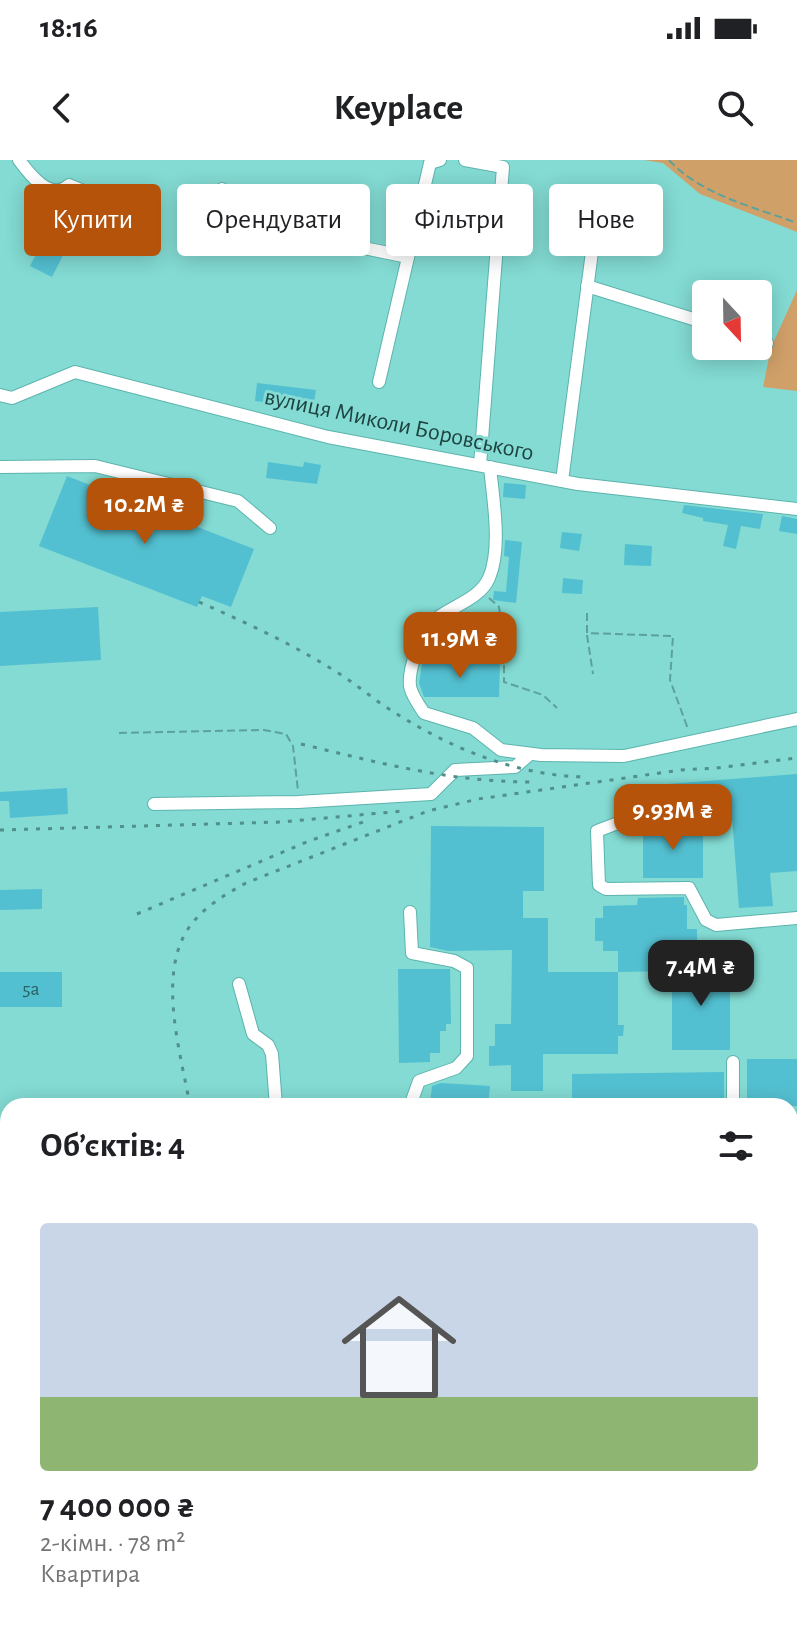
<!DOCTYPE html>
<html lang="uk">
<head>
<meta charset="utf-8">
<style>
	body { margin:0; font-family:"Alegreya Sans",sans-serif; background:#f2f2f2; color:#202124; height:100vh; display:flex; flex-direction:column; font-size:30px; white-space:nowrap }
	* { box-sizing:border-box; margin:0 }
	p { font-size:26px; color:#757577 }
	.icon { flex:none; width:44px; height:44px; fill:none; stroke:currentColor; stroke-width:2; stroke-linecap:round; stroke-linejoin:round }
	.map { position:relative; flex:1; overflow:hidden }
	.panel { position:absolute; left:0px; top:938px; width:798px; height:536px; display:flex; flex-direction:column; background:#fff; border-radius:24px 24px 0 0; box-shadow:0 4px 20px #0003 }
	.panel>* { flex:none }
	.hud { position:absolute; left:24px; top:24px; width:750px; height:72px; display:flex; gap:16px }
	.needle { width:52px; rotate:158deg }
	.controls { position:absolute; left:692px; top:120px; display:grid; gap:16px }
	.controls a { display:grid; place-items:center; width:80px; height:80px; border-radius:8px; background:#fff; box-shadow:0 4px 20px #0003; font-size:40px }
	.price { position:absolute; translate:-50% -68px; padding:0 18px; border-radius:16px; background:#b45309; color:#fff; font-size:26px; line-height:52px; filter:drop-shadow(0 2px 4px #0008) }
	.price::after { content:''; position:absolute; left:50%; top:48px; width:24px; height:18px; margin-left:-12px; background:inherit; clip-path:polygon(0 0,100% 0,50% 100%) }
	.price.current { background:#222; color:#fff }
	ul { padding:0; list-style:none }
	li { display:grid; align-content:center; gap:16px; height:424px; padding:0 40px }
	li+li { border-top:2px solid #e0e0e0 }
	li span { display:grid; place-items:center; height:248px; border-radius:8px; color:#555 }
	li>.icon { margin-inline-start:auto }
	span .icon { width:144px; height:144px; fill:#fffc; stroke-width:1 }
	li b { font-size:34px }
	h2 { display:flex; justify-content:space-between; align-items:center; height:96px; padding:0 40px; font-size:34px }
	.pill { padding:0 28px; border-radius:8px; background:#fff; box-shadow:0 4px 20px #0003; font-size:28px; line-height:72px }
	.pill.current { background:#b45309; color:#fff }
	.status { display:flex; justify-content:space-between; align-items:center; height:56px; padding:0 40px; background:#fff; direction:ltr }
	.status svg { height:22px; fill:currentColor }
	header { display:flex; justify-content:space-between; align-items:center; height:104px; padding:0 40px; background:#fff; font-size:36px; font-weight:600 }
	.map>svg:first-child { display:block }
	.green { fill:#d0a069 }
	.building { fill:#53c0d1 }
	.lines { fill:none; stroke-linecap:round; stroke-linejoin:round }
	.minor-casing { stroke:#5cb4ad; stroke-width:14 }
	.major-casing { stroke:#a26f79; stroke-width:18 }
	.path { stroke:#5ca19b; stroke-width:2; stroke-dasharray:8 4; stroke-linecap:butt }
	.minor { stroke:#fff; stroke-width:12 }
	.major { stroke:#f2b6c1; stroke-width:16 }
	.rail { stroke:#518f8a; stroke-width:3; stroke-dasharray:4 8; stroke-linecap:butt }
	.labels { text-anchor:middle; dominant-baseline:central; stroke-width:6; stroke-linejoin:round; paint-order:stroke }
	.number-label { font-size:20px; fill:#2b6264 }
	.street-label { font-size:24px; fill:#1e4340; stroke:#83dbd3 }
</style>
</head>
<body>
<div class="status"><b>18:16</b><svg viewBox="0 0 49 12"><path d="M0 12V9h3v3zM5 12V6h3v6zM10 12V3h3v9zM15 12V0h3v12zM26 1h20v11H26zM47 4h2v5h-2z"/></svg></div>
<header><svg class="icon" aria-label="back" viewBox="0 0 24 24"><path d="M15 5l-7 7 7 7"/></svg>Keyplace<svg class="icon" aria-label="search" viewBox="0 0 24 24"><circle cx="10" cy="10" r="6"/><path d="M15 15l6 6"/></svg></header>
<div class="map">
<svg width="797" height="1474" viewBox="0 0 797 1474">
	<rect width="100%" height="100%" fill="#83dbd3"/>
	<g class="green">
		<path d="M644,0H797V72L700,34L663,3Z"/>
		<path d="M797,130V231L763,227L771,188Z"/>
		<rect x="790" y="1053" width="7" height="87"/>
		<path d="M0,1189H8V1466H336L338,1474H0Z"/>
		<path d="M790,1211H797V1418L790,1420Z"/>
		<path d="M410,1466H587L588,1469L567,1474H412Z"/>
	</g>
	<g class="building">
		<path d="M70,35L89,44L52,117L30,106L65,38Z"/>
		<path d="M257,223L316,230L313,248L255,241Z"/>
		<path d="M268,302L303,307L304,302L321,305L317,324L266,318Z"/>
		<path d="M67,316L254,389L231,447L202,436L197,447L39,386Z"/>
		<path d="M504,323L526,325L525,339L503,337Z"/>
		<path d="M684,345L763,354L760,369L741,366L736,389L723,386L728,365L703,361V358L682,353Z"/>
		<path d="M782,356L797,359V374L779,371Z"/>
		<path d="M562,372L582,374L579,391L560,388Z"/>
		<path d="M505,380L522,382L516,443L493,440L494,431L506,432L509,397L504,396Z"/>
		<path d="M625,384L652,386L651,406L624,405Z"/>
		<path d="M563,418L583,420L582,434L562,433Z"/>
		<path d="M98,447L101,500L0,506V452Z"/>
		<path d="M422,504H500L499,537H424L419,523Z"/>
		<path d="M797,614V711L770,713L773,746L739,748L732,657L717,658L716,648L669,646L668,624Z"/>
		<path d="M67,628L68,654L10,658L9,641H0V632Z"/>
		<path d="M431,666L544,667V731H523V758H548V812H618V865H624L623,876H618V894H543V931H511V905L489,906V886H495V864H511L512,790L448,791L430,787Z"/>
		<rect x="643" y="667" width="60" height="51"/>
		<path d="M42,729V749L0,750V730Z"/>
		<path d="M684,737V745H687V769H697V780H687V790H672V811L618,812V791H603V781H595V758H603V746L637,745L638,738Z"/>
		<path d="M694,798H708V809L730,808V890H672V808H694Z"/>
		<path d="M398,809H450L451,864H446V871H440V893H430V902L399,903Z"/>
		<rect x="0" y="812" width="62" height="35"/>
		<rect x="747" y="899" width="50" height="47"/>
		<path d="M724,912V946H572V914Z"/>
		<path d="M441,923L490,926L488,946L430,944L432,926Z"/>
	</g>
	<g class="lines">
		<defs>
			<g id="minor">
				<path d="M19,0C30,15 51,42 69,25L110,42"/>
				<path d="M465,0L503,7L480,305"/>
				<path d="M222,29L252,57L280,71L408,97"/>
				<path d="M587,126L706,163"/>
				<path d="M758,180L767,183"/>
				<path d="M379,222L430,3L440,0"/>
				<path d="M0,235L12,238L75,212L328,277L578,324L797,349"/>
				<path d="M0,307L95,306L238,341L270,368"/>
				<path d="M490,307C493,339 502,388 489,418C479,441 447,447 431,463C420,473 416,489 413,502C406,527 410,532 424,553L473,568L501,590L541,595L624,596L797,559"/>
				<path d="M562,321L598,46"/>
				<path d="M154,644L298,642L431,634L455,610L515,607L530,594"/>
				<path d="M700,658L639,655L597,671L599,725L606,729L689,728L706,760L716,765L797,758"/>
				<path d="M239,824L253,874L268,885L272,894L276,946"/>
				<path d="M410,946L419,921L456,908L467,896V808L454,801L412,793L410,752"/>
				<path d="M733,946V902"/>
				<path d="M0,1292L8,1289"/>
				<path d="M342,1466L343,1474"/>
				<path d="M665,1466V1474"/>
				<path d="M91,1474L92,1466"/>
				<path d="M263,1474L277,1471L278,1466"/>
			</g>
			<g id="major">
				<path d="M0,1154H8"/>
				<path d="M790,1168L797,1169"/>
				<path d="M0,1178L8,1177"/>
				<path d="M790,1190H797"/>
			</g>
		</defs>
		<use href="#minor" class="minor-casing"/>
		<use href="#major" class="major-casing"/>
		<g class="path">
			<path d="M669,0C701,35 754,47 797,63"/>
			<path d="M489,438L499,447L504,482V522L543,535L557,548"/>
			<path d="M587,453V473L673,476L670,520L688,569"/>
			<path d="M587,475L593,514"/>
			<path d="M119,573L264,570L286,574L293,586L298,631"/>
			<path d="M790,1229H797"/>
			<path d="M790,1339H797"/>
		</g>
		<use href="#minor" class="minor"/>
		<use href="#major" class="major"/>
		<g class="rail">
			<path d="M199,442C247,463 292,484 335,511C351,521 365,532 380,543C441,584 510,615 584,617"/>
			<path d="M301,584C380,603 450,622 533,622"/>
			<path d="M0,670L281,662L403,651"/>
			<path d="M137,754L309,681L366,661"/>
			<path d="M190,946C181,894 157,816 188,769C202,748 224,735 246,723L428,651L478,639L681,610L716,608L797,598"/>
		</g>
	</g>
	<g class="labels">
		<g class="number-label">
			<text x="31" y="829">5а</text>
		</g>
		<g class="street-label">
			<text transform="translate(399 265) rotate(12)">вулиця Миколи Боровського</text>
		</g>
	</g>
</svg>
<div class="controls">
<a><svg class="needle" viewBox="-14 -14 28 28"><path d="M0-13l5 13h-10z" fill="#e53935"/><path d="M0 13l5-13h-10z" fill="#757577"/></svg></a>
</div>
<b class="price" style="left:145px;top:386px">10.2M ₴</b>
<b class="price" style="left:460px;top:520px">11.9M ₴</b>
<b class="price" style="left:673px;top:692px">9.93M ₴</b>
<b class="price current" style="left:701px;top:848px">7.4M ₴</b>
<div class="hud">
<a class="pill current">Купити</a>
<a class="pill">Орендувати</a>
<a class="pill">Фільтри</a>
<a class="pill">Нове</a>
</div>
<section class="panel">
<h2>Об’єктів: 4<svg class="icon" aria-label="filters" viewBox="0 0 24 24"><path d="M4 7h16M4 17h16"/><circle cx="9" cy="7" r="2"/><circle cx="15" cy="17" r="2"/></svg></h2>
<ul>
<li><span style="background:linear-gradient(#c9d6e8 70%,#8fb573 0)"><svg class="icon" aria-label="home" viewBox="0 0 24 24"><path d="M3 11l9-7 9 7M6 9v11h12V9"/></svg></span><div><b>7 400 000 ₴</b><p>2-кімн. · 78 m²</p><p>Квартира</p></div></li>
</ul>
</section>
</div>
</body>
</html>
